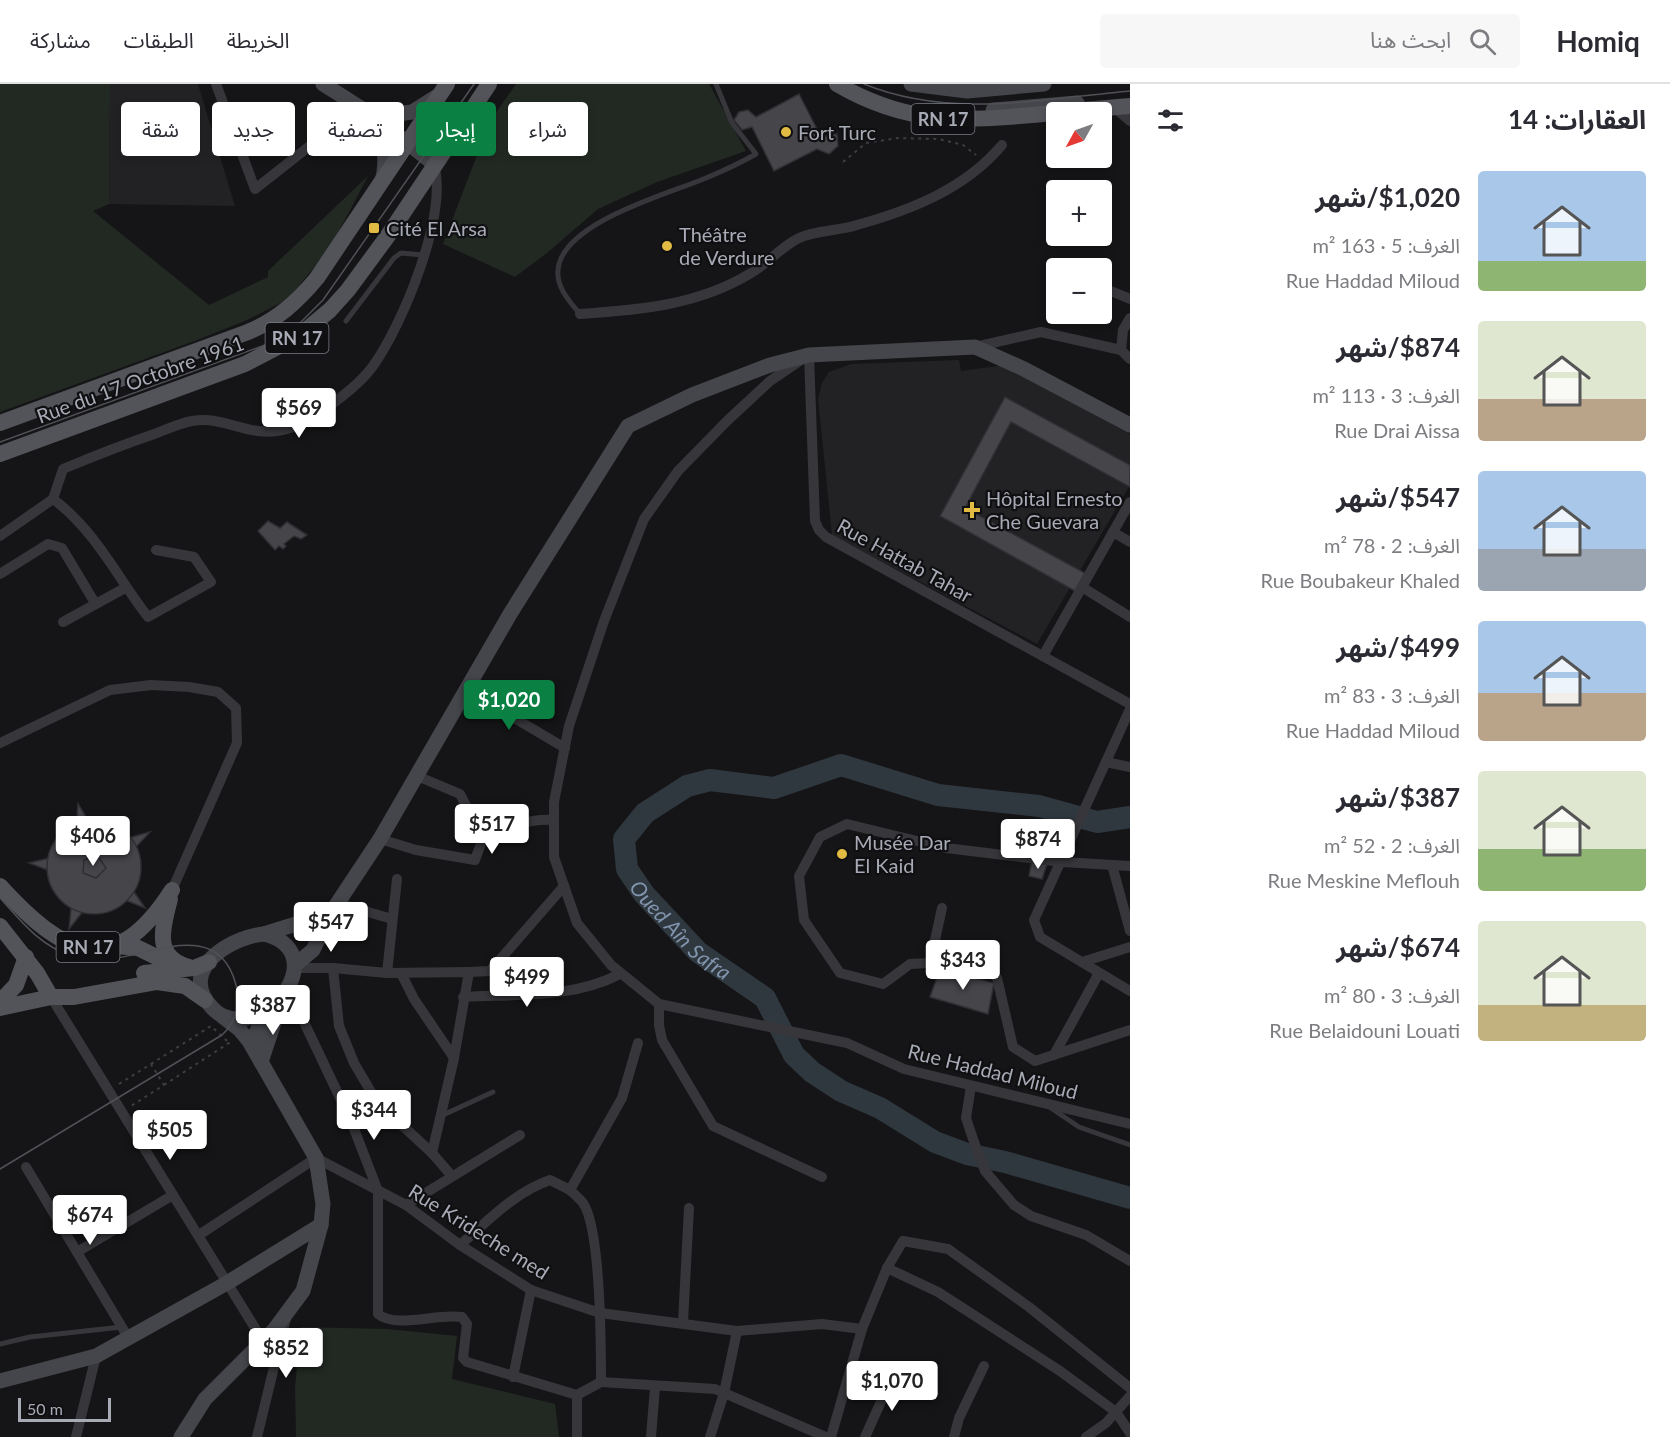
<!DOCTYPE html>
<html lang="ar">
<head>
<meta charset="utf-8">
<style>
	body { margin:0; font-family:Lato,"Noto Sans Arabic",sans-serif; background:#f7f7f7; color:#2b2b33; direction:rtl; height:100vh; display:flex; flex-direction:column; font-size:22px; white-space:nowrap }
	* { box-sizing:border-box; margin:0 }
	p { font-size:20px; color:#7c7c81 }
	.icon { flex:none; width:33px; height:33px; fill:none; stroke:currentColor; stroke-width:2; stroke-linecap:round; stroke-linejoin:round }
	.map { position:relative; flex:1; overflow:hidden; direction:ltr }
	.details { display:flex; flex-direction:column; background:#fff; width:540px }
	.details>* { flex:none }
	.banner { position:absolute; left:18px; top:18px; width:570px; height:54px; direction:rtl; display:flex; gap:12px }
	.needle { width:39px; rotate:230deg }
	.controls { position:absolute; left:1046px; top:18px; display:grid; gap:12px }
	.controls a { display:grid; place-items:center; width:66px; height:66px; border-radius:6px; background:#fff; box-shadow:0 3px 9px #0003; font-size:30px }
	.scale { position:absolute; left:18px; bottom:15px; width:93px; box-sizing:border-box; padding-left:6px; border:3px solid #a8abb6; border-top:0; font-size:16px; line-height:21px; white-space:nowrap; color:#a8abb6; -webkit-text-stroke:4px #101012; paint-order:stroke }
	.price { position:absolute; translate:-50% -51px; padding:0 14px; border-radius:6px; background:#fff; color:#222; font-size:20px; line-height:39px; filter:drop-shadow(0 2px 3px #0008) }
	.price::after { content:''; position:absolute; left:50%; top:36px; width:18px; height:14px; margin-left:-9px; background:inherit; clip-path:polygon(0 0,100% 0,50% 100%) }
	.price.selected { background:#0b8043; color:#fff }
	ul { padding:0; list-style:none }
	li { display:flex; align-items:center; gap:18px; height:150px; padding:0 24px }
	li span { display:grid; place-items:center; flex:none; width:168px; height:120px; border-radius:6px; color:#555 }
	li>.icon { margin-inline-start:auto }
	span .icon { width:72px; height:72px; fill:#fffc; stroke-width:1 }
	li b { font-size:26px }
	h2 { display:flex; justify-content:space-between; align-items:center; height:72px; padding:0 24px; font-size:26px }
	.tag { padding:0 21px; border-radius:6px; background:#fff; box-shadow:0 3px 9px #0003; font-size:21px; line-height:54px }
	.tag.selected { background:#0b8043; color:#fff }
	header { display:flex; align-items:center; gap:36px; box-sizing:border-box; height:84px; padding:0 30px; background:#fff; border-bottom:2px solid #e1e1e2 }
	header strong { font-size:28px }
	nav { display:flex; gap:33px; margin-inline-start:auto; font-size:21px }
	.search { width:420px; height:54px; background:#f7f7f7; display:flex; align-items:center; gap:15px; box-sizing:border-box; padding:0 21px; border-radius:6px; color:#7c7c81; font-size:22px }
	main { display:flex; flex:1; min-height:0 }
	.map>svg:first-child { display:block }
	.built { fill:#222124 }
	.green { fill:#222923 }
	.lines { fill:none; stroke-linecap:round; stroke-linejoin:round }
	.river { stroke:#2f373f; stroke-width:22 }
	.building { fill:#45454a; stroke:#302f33; stroke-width:1.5 }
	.path { stroke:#3d3e42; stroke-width:2; stroke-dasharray:3 4.5; stroke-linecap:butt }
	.lane { stroke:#37373b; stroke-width:5 }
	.street { stroke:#37373b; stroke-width:10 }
	.secondary { stroke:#45464b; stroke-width:15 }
	.primary { stroke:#53545a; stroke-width:16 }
	.tram { stroke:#505156; stroke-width:1.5 }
	.poi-dot { fill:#e2bb42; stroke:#101012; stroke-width:2 }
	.labels { text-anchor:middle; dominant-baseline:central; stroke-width:4.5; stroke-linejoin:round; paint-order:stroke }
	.shield { fill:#101012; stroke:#7a7c85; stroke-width:1.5 }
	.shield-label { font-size:18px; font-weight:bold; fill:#a8abb6 }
	.poi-label { font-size:20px; fill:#a8abb6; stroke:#101012; text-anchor:start }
	.street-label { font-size:20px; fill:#a8abb6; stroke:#101012 }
	.water-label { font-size:21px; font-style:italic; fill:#8295ae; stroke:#101012 }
</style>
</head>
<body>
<header>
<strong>Homiq</strong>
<div class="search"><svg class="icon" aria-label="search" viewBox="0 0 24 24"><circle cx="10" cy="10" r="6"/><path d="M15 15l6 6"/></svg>ابحث هنا</div>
<nav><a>الخريطة</a><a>الطبقات</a><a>مشاركة</a></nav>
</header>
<main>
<section class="details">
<h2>العقارات: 14<svg class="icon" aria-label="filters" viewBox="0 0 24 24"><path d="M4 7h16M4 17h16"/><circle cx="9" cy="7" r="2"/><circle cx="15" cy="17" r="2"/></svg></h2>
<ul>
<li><span style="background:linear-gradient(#a9c7e8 75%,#8fb573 0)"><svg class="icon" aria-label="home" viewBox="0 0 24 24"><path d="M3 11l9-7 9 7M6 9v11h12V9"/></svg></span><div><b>$1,020/شهر</b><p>الغرف: 5 · 163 m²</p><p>Rue Haddad Miloud</p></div></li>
<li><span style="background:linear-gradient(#dfe7d0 65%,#b9a48a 0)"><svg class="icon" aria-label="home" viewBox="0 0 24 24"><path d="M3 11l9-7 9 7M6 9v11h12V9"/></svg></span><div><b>$874/شهر</b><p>الغرف: 3 · 113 m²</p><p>Rue Drai Aissa</p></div></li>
<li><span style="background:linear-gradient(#a9c7e8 65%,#9aa5b1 0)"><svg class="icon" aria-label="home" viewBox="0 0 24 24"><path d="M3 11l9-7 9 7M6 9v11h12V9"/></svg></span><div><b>$547/شهر</b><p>الغرف: 2 · 78 m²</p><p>Rue Boubakeur Khaled</p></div></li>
<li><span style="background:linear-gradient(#a9c7e8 60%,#b9a48a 0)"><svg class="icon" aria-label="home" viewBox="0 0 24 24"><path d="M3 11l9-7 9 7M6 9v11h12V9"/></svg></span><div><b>$499/شهر</b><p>الغرف: 3 · 83 m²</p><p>Rue Haddad Miloud</p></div></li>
<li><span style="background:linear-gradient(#dfe7d0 65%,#8fb573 0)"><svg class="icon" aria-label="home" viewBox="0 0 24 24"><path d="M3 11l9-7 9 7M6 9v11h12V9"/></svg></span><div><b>$387/شهر</b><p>الغرف: 2 · 52 m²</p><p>Rue Meskine Meflouh</p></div></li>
<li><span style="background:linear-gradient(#dfe7d0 70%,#c2b280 0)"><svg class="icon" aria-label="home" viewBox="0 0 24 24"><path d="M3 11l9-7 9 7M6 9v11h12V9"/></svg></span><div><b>$674/شهر</b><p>الغرف: 3 · 80 m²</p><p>Rue Belaidouni Louati</p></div></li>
</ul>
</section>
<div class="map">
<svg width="1130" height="1353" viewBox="0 0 1130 1353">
	<rect width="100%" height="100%" fill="#151517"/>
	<g class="built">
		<path d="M110,0H198L235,122L109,120Z"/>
		<path d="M959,276L961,287L1005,281L1130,350V401L1037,560L832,451L818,315L822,299L829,288L851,280Z"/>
	</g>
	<g class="green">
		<path d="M0,0H110L109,120L93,127L209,221L268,193V187L368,92L330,164L288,215L247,236L197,256L0,328Z"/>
		<path d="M516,0H709L746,67L657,98L598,125L547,169L515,193L443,160L490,37Z"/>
		<path d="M301,1243L387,1245L457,1252L452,1295L555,1320L559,1353H296L295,1303Z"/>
	</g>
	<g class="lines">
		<path class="river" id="s1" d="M1130,733L1097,738L1039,722L938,711L841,681L774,704L710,696L687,702L645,729L624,755L627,785L644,810L698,868L765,914L794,971L812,988L841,1007L880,1024L935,1058L967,1070L1005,1078L1130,1114"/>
	</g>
	<g class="building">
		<path d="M799,10L821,53L837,50L838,62L829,70L817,65L774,87L752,43L742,46L734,36L739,28L748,26L756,33Z"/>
		<path d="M1005,313L1130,381V403L1011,338L965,424L1085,489L1075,507L940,432Z"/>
		<path d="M268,437L280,444L287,438L307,451L301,455L294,452L284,460L286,462L283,465L279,462L275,466L258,447Z"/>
		<path d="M78,720L103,761L150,748L117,783L145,824L100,806L69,845L74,796L29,779L75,768Z"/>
		<circle cx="94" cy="783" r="47"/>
		<path d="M97,771L106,784L96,794L83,789L84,776Z"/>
		<path d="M1032,776L1047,780L1042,795L1029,792Z"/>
		<path d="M940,885L994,899L988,930L930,913Z"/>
	</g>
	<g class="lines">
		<g class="path">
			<path d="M843,78L866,59L898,54L939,55L963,61L976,71"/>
			<path d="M151,980L211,942L227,957"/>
			<path d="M119,1000L151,980L164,1001L131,1022"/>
			<path d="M164,1001L232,957"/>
		</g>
		<g class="lane">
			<path d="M580,230C570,218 556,203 558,186C562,138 669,110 706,94C723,87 740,79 756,70L732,39L716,0"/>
			<path d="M346,237L394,174L401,169L423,171"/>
			<path d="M1048,1022L1079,1043L1130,1061"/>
			<path d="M443,1031L493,1008"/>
			<path d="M0,1260L30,1253L122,1243"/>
		</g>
		<g class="street">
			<path d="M216,0L255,105L359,23"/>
			<path d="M1115,24L1130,37"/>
			<path d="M1101,203L1130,215"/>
			<path d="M580,230C640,226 699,221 751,189C768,179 781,163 799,154C816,146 839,147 857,141C911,126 965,105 1002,61"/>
			<path d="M1130,234L1123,246L1121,266L1130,275"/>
			<path d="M975,263L1041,248L1121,266"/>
			<path d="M809,271L815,437L819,446L826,453L1130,620"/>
			<path d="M801,276L770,297L727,337L678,387L644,435L604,537L569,642L554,718V773L577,839L611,881L659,920L847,959L904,985L1130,1040"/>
			<path d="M53,415C95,446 117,493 148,533L211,498L194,473L156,466"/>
			<path d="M1113,448L1130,458"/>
			<path d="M0,452L53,415L63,385C94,372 125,360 157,349C168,345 180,339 192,337C228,331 250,357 290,344C314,336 358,303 373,282C403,240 448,131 434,81"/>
			<path d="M0,490L48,460L62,464L95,519"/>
			<path d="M1082,503L1130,533"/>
			<path d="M63,538L125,504"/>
			<path d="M1043,572L1130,418"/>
			<path d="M467,606L565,664"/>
			<path d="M1130,625L1034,836L1040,853L1130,907"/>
			<path d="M0,659L110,606L151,601L189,603L218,608L236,624L237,659L172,806"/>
			<path d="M1106,678L1130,683"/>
			<path d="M483,754C506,744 528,734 554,736"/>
			<path d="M380,755L416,766L475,776L483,754L460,710L417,692"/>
			<path d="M1112,781L1130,847"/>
			<path d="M1130,782L1062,778L946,764L847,740L820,753L799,792L804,836L840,889L883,900L910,880L967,877L986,885L997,894L1013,963L1035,977L1130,946"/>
			<path d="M337,819L392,835"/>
			<path d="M1082,878L1130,863"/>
			<path d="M930,879L942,824"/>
			<path d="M295,884H333L387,889L469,888L454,974L432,1069"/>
			<path d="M333,884L339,942L354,979L377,1018L432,1069L451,1091"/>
			<path d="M469,888L490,887L564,802"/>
			<path d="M387,889L397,795"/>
			<path d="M401,889L414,915L454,974"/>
			<path d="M51,913L263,1257"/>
			<path d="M289,913L303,936L351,1037L378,1107V1230C396,1245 437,1229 462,1233L467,1240L463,1274L467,1278L577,1311"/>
			<path d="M463,913C516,910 572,915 620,890"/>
			<path d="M659,920V941L662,956L713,1042L822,1093"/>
			<path d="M1054,971L1099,889"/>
			<path d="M971,1002L966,1034L974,1058L985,1087L1014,1121L1031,1132L1086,1151L1130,1177"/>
			<path d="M351,1037L377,1018"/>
			<path d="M26,1083L129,1255"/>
			<path d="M406,1121L520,1051"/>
			<path d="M199,1151L316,1074L406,1121L460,1161L531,1206L600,1229L737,1247L822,1240L862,1245"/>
			<path d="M460,1161C489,1136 515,1108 550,1096L570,1106"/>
			<path d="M77,1168L173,1111"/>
			<path d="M887,1184L938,1208L1060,1287L1116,1328L1130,1349"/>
			<path d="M683,1238L689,1124"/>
			<path d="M513,1293L531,1206"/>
			<path d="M601,1298L715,1305L826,1353"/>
			<path d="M76,1353L96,1272"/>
			<path d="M257,1353L286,1234"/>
			<path d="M577,1353V1311L601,1298C601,1263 601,1145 583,1119C579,1114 574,1110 570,1106L622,1014L638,959"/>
			<path d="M651,1353L655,1303"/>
			<path d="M710,1353L724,1309L737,1247"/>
			<path d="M831,1353L862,1245L887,1184L903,1157L948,1165L1029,1223L1130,1304"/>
			<path d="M865,1353L893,1291"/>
			<path d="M954,1353L959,1334L984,1282"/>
			<path d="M1086,1353L1106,1339L1130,1312"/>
		</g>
		<g class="secondary">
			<path d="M323,0L375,33L434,80"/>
			<path d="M911,0L967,7L1044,0"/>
			<path d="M993,26L1077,19"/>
			<path d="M375,33L412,28L439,11"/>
			<path d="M375,33C382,55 389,74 382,97"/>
			<path d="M264,850C332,867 271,952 223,932C216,929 208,920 204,913C186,878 237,852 264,850Z"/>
			<path d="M264,850L331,829"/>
			<path d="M295,881L313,866L331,829L380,755L510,530L628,342L692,311L770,281L809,271L975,263L1022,284L1130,341"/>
			<path d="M259,970L256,949L267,925"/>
			<path d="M261,978L275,936L291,917"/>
			<path d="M0,1297L96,1272L227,1199L321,1141"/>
			<path d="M181,1353L205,1315L274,1246L303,1207L321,1141L323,1120L316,1074L249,957L239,945L222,932"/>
		</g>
		<g class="primary">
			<path d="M837,0C914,45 971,36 1056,29"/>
			<path d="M1059,28L1130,22"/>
			<path d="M0,339L248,248C277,236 297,218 317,194L447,0"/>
			<path d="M0,370L245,280L299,252L330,226L348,206L387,153L489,0"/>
			<path d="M0,802C63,871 113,898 172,806"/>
			<path d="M170,815C163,843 152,873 189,883"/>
			<path d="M0,842L37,889L51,913"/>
			<path d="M116,862L138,864L179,884"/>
			<path d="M144,889L194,884L209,878"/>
			<path d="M0,918L16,901L26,873"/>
			<path d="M0,924L51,913H74L157,898L185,902L205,916"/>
		</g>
		<g class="tram">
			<path d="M864,0C950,35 1040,15 1130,7"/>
			<path d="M0,358L265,261L300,239L323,216L474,0"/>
			<path d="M0,814C20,836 40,862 70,871C83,875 97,877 111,875C154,870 219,835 236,901C241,920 236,938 222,951L0,1085"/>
		</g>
	</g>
	<g class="poi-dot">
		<circle cx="786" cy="48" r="6"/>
		<rect x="368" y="138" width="12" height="12" rx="3"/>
		<circle cx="667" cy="162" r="6"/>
		<path d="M969 417h6v6h6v6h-6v6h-6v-6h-6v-6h6z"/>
		<circle cx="842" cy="770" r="6"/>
	</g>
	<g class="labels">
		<g class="shield">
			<rect x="911.5" y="20" width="63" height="30" rx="4.5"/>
			<rect x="265.5" y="239" width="63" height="30" rx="4.5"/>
			<rect x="56.5" y="848" width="63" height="30" rx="4.5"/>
		</g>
		<g class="shield-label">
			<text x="943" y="35">RN 17</text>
			<text x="297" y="254">RN 17</text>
			<text x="88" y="863">RN 17</text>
		</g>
		<g class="poi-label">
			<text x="798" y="48">Fort Turc</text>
			<text x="386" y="144">Cité El Arsa</text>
			<text x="679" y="150">Théâtre<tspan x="679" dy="23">de Verdure</tspan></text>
			<text x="986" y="414">Hôpital Ernesto<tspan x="986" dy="23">Che Guevara</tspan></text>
			<text x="854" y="758">Musée Dar<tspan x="854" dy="23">El Kaid</tspan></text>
		</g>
		<g class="street-label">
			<text transform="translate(140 295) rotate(-20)">Rue du 17 Octobre 1961</text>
			<text transform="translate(905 476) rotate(29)">Rue Hattab Tahar</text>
			<text transform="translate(993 987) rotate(14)">Rue Haddad Miloud</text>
			<text transform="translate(479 1147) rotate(32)">Rue Krideche med</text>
		</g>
		<g class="water-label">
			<text stroke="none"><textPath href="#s1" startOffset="651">Oued Aîn Safra</textPath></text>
		</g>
	</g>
</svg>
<div class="controls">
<a><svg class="needle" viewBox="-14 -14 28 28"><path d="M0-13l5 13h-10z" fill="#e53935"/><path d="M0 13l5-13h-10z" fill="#7c7c81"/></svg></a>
<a>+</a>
<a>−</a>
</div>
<div class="scale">50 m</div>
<b class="price" style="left:299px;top:355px">$569</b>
<b class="price selected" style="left:509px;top:647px">$1,020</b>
<b class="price" style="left:492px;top:771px">$517</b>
<b class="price" style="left:93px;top:783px">$406</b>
<b class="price" style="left:1038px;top:786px">$874</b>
<b class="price" style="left:331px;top:869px">$547</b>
<b class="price" style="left:963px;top:907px">$343</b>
<b class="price" style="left:527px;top:924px">$499</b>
<b class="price" style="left:273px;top:952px">$387</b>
<b class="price" style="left:374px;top:1057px">$344</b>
<b class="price" style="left:170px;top:1077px">$505</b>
<b class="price" style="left:90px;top:1162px">$674</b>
<b class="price" style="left:286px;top:1295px">$852</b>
<b class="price" style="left:892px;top:1328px">$1,070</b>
<div class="banner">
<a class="tag">شراء</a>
<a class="tag selected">إيجار</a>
<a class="tag">تصفية</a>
<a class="tag">جديد</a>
<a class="tag">شقة</a>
</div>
</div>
</main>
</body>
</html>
